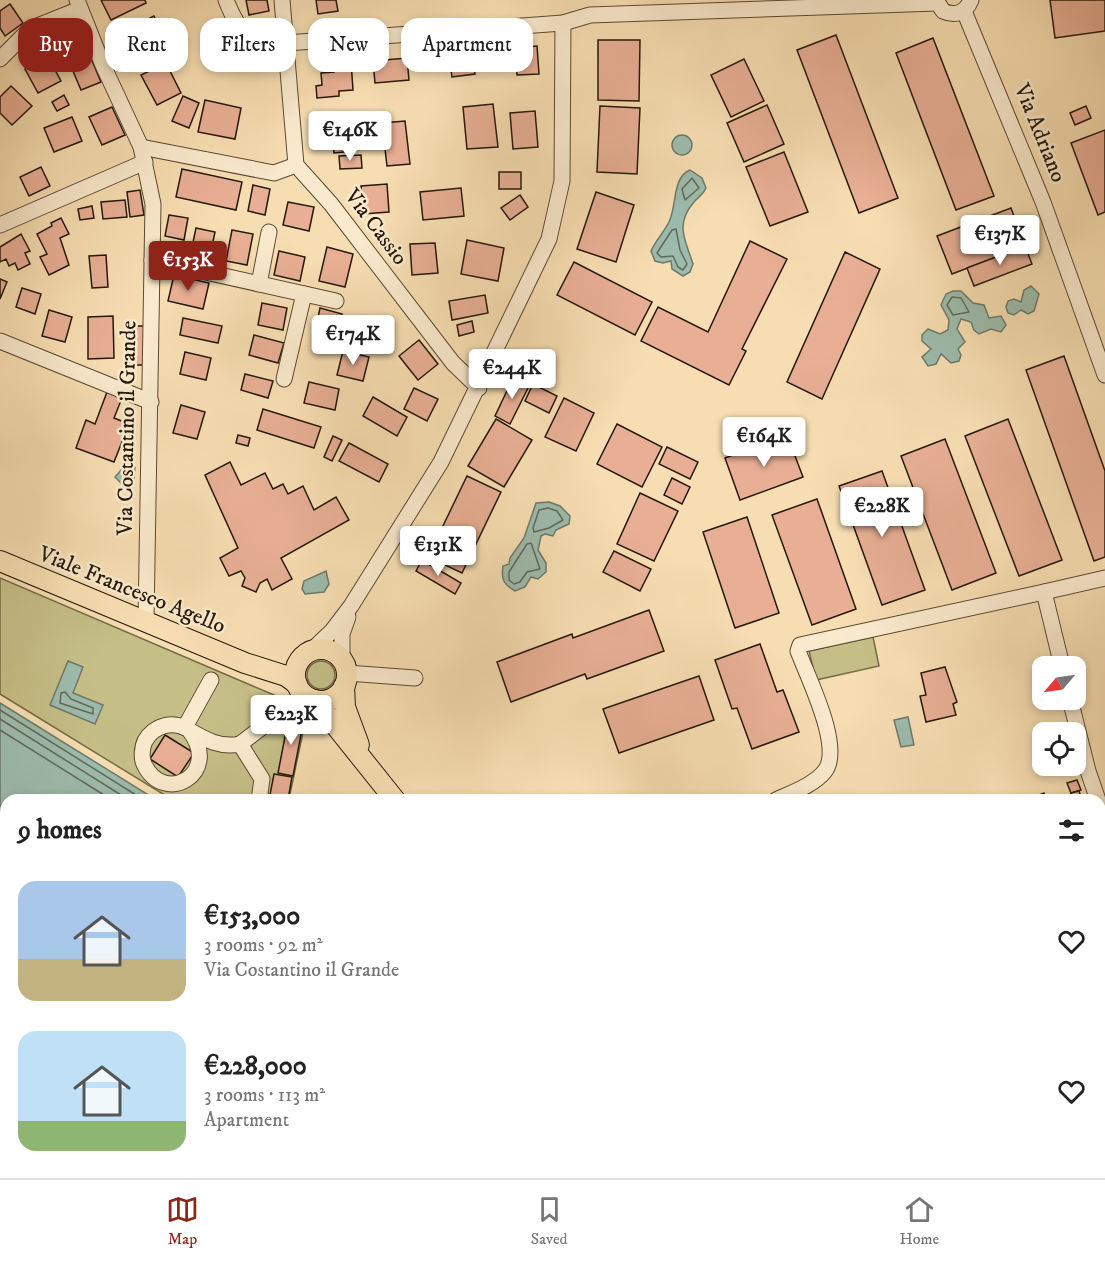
<!DOCTYPE html>
<html lang="en">
<head>
<meta charset="utf-8">
<style>
	body { margin:0; font-family:"IM FELL DW Pica",serif; background:#f2f2f2; color:#222; height:100vh; display:flex; flex-direction:column; font-size:22px; white-space:nowrap }
	* { box-sizing:border-box; margin:0 }
	p { font-size:20px; color:#767676 }
	.icon { flex:none; width:33px; height:33px; fill:none; stroke:currentColor; stroke-width:2; stroke-linecap:round; stroke-linejoin:round }
	.map { position:relative; flex:1; overflow:hidden }
	.drawer { position:absolute; left:0px; top:794px; width:1106px; height:386px; display:flex; flex-direction:column; background:#fff; border-radius:18px 18px 0 0; box-shadow:0 3px 9px #0003 }
	.drawer>* { flex:none }
	.banner { position:absolute; left:18px; top:18px; width:600px; height:54px; display:flex; gap:12px }
	.needle { width:39px; rotate:241deg }
	.fabs { position:absolute; left:1032px; top:656px; display:grid; gap:12px }
	.fabs a { display:grid; place-items:center; width:54px; height:54px; border-radius:12px; background:#fff; box-shadow:0 3px 9px #0003; font-size:30px }
	.price { position:absolute; translate:-50% -51px; padding:0 14px; border-radius:6px; background:#fff; color:#222; font-size:20px; line-height:39px; filter:drop-shadow(0 2px 3px #0008) }
	.price::after { content:''; position:absolute; left:50%; top:36px; width:18px; height:14px; margin-left:-9px; background:inherit; clip-path:polygon(0 0,100% 0,50% 100%) }
	.price.selected { background:#8f2418; color:#fff }
	ul { padding:0; list-style:none }
	li { display:flex; align-items:center; gap:18px; height:150px; padding:0 18px }
	li span { display:grid; place-items:center; flex:none; width:168px; height:120px; border-radius:18px; color:#555 }
	li>.icon { margin-inline-start:auto }
	span .icon { width:72px; height:72px; fill:#fffc; stroke-width:1 }
	li b { font-size:26px }
	h2 { display:flex; justify-content:space-between; align-items:center; height:72px; padding:0 18px; font-size:26px }
	.pill { padding:0 21px; border-radius:18px; background:#fff; box-shadow:0 3px 9px #0003; font-size:21px; line-height:54px }
	.pill.selected { background:#8f2418; color:#fff }
	.tab-bar { display:flex; justify-content:space-around; align-items:center; height:84px; border-top:2px solid #e0e0e0; background:#fff; font-size:16px; color:#767676 }
	.tab-bar a { display:grid; justify-items:center; gap:3px }
	.tab-bar .selected { color:#8f2418 }
	.map>svg:first-child { display:block }
	.green { fill:#c5bf87; stroke:#756c48; stroke-width:1.5 }
	.water { fill:#9dbcad; stroke:#6d7a6b; stroke-width:1.5 }
	.lines { fill:none; stroke-linecap:round; stroke-linejoin:round }
	.shore { stroke:#616a5b; stroke-width:1.5 }
	.building { fill:#e8af95; stroke:#251809; stroke-width:1.5 }
	.minor-casing { stroke:#5a4a33; stroke-width:17 }
	.major-casing { stroke:#251809; stroke-width:22 }
	.minor { stroke:#faeacd; stroke-width:15 }
	.major { stroke:#f7deb2; stroke-width:20 }
	.labels { text-anchor:middle; dominant-baseline:central; stroke-width:5; stroke-linejoin:round; paint-order:stroke }
	.street-label { font-size:22px; fill:#251809; stroke:#faeacd }
</style>
</head>
<body>
<div class="map">
<svg width="1105" height="1178" viewBox="0 0 1105 1178">
	<rect width="100%" height="100%" fill="#f7deb2"/>
	<filter id="stains"><feTurbulence type="fractalNoise" baseFrequency=".00333" numOctaves="4"/><feColorMatrix values="0 0 0 0 .2 0 0 0 0 .09 0 0 0 0 .02 0 0 0 .5 -.17"/></filter>
	<radialGradient id="worn" r=".72"><stop offset=".6" stop-color="#630" stop-opacity="0"/><stop offset="1" stop-color="#630" stop-opacity=".3"/></radialGradient>
	<g class="green">
		<path d="M0,578L274,695L306,718L289,799H171L0,694Z"/>
		<path d="M873,637L879,666L816,680L809,651Z"/>
		<circle cx="321" cy="675" r="14"/>
	</g>
	<g class="water">
		<circle cx="682" cy="145" r="10"/>
		<path d="M690,170L702,178L706,188C703,195 698,197 694,202C674,225 686,241 693,264L690,272L683,276L672,269L671,261L663,263L655,261L651,251C656,240 664,232 669,222C677,206 672,177 690,170Z"/>
		<path d="M1031,286L1039,294L1034,311L1028,314L1021,310L1014,315L1008,313L1006,307L1008,301L1014,299L1021,302L1024,290Z"/>
		<path d="M953,291H961L973,303L984,305L989,318L1001,316L1006,325L1001,332L991,329L979,334L974,330L971,322L961,319L957,329L965,342L958,349L961,355L959,361L951,363L941,354L936,364L928,366L922,357L931,349L922,341V335L928,329L940,334L948,330L949,320L941,305L946,294Z"/>
		<path d="M129,459L135,467L134,479L129,485L122,484L115,477L123,468L124,461Z"/>
		<path d="M549,502L560,506L570,516L569,524L556,530L553,536L545,534L541,536L538,550L546,563V572L538,579L531,577L525,587L515,591C503,584 501,579 503,566L509,564L510,558L524,538L536,503Z"/>
		<path d="M326,571L329,584L324,592L305,594L302,589L304,581Z"/>
		<path d="M68,661L83,667L73,693L103,705L95,724L50,705Z"/>
		<path d="M0,703L155,799L6,800V1173H454L457,1178H0Z"/>
		<path d="M908,717L914,745L901,747L894,720Z"/>
		<path d="M479,1173H512L515,1178H471Z"/>
	</g>
	<g class="lines">
		<g class="shore">
			<path d="M692,178L699,188L685,200L682,189Z"/>
			<path d="M676,229L680,250L687,264L683,270L678,267L673,256L661,257L657,253L672,230Z"/>
			<path d="M952,297L961,298L969,312L953,315L947,305Z"/>
			<path d="M548,508L557,511L563,520L549,528L534,532L533,528L539,510Z"/>
			<path d="M531,543L540,569L527,572L520,582L514,584L509,580V572L527,544Z"/>
			<path d="M65,692L71,699L93,708V714L60,703L61,693Z"/>
			<path d="M0,710L144,800"/>
			<path d="M0,719L129,800"/>
			<path d="M0,730L112,800"/>
		</g>
	</g>
	<g class="building">
		<path d="M101,0H145L146,3L111,20Z"/>
		<path d="M246,0H267L269,11L249,15Z"/>
		<path d="M316,0H336L338,11L318,14Z"/>
		<path d="M1050,0H1105V31L1055,38Z"/>
		<path d="M10,4L23,23L5,36L0,28V11Z"/>
		<path d="M154,16L165,37L126,56L115,35Z"/>
		<path d="M836,35L898,198L859,213L797,50Z"/>
		<path d="M933,38L994,196L956,210L896,53Z"/>
		<path d="M598,40H640L639,101L598,100Z"/>
		<path d="M471,46L475,74L452,77L448,49Z"/>
		<path d="M537,46L539,74L517,75L515,48Z"/>
		<path d="M87,49L101,82L81,90L67,57Z"/>
		<path d="M48,57L61,81L38,93L25,69Z"/>
		<path d="M407,58L409,80L375,83L373,61Z"/>
		<path d="M744,59L764,101L731,117L711,75Z"/>
		<path d="M351,61L353,90L339,91V96L317,98L316,86L322,85L321,73L334,72L333,63Z"/>
		<path d="M166,63L181,93L157,105L141,75Z"/>
		<path d="M11,86L32,106L12,125L0,113V97Z"/>
		<path d="M64,95L69,105L57,111L52,102Z"/>
		<path d="M183,96L199,103L189,128L172,121Z"/>
		<path d="M205,100L241,108L235,139L198,132Z"/>
		<path d="M493,104L498,147L467,149L463,107Z"/>
		<path d="M767,105L784,144L744,162L727,123Z"/>
		<path d="M600,106L640,108L637,174L597,172Z"/>
		<path d="M1086,106L1091,118L1075,125L1070,113Z"/>
		<path d="M112,107L125,135L102,145L89,117Z"/>
		<path d="M535,111L538,147L513,149L510,113Z"/>
		<path d="M72,117L82,141L54,152L44,128Z"/>
		<path d="M405,121L410,164L387,166L382,123Z"/>
		<path d="M347,128L348,139L326,140L325,129Z"/>
		<path d="M1105,130V212L1098,215L1071,143Z"/>
		<path d="M354,141L355,151L334,153L333,143Z"/>
		<path d="M784,152L808,212L770,226L746,167Z"/>
		<path d="M361,155L362,168L340,169L339,156Z"/>
		<path d="M41,167L50,186L29,196L20,177Z"/>
		<path d="M182,169L242,182L236,210L176,197Z"/>
		<rect x="499" y="172" width="22" height="17"/>
		<path d="M387,184L389,212L363,214L361,186Z"/>
		<path d="M253,185L270,189L265,215L248,211Z"/>
		<path d="M461,188L464,216L423,220L420,192Z"/>
		<path d="M140,190L144,215L130,217L127,192Z"/>
		<path d="M596,192L634,205L616,262L577,249Z"/>
		<path d="M520,195L528,207L510,220L501,208Z"/>
		<path d="M125,200L127,217L103,219L101,202Z"/>
		<path d="M288,202L314,207L309,231L283,225Z"/>
		<path d="M92,206L94,218L80,220L78,209Z"/>
		<path d="M1011,208L1025,246L952,274L937,236Z"/>
		<path d="M169,215L188,218L184,240L165,236Z"/>
		<path d="M61,218L69,234L60,238L69,265L49,275L40,257L47,254L37,234L52,226L51,223Z"/>
		<path d="M196,228L215,232L210,256L191,252Z"/>
		<path d="M232,230L253,234L247,265L226,261Z"/>
		<path d="M21,234L30,251L25,253L30,264L18,270L15,263L9,266L6,259L0,262V247Z"/>
		<path d="M467,240L504,248L498,281L461,274Z"/>
		<path d="M750,241L787,259L742,349L746,351L729,385L641,341L658,307L708,332Z"/>
		<path d="M435,243L438,273L412,275L410,244Z"/>
		<path d="M1025,246L1032,264L974,286L967,268Z"/>
		<path d="M327,247L353,254L345,287L319,281Z"/>
		<path d="M279,251L305,257L300,281L274,275Z"/>
		<path d="M845,252L880,269L822,399L787,382Z"/>
		<path d="M106,255L108,287L92,288L89,256Z"/>
		<path d="M574,262L652,302L635,335L557,295Z"/>
		<path d="M174,275L209,283L203,309L168,301Z"/>
		<path d="M0,279L7,282L0,299Z"/>
		<path d="M22,288L41,294L35,314L16,307Z"/>
		<path d="M485,295L488,313L452,320L449,301Z"/>
		<path d="M262,303L287,308L283,330L258,325Z"/>
		<path d="M320,308L342,314L336,337L315,332Z"/>
		<path d="M49,310L72,317L65,342L42,336Z"/>
		<path d="M113,316L114,358L88,359V317Z"/>
		<path d="M360,317L386,324L381,342L355,335Z"/>
		<path d="M183,318L222,326L218,343L180,335Z"/>
		<path d="M472,321L474,332L459,336L457,325Z"/>
		<path d="M130,326H147L146,365H129Z"/>
		<path d="M254,335L284,343L278,363L249,355Z"/>
		<path d="M419,340L438,364L418,380L399,356Z"/>
		<path d="M343,351L369,357L363,381L337,375Z"/>
		<path d="M185,352L211,358L206,380L180,374Z"/>
		<path d="M1064,356L1105,471V557L1094,561L1026,370Z"/>
		<path d="M245,374L273,381L268,398L241,390Z"/>
		<path d="M514,376L530,384L510,424L495,416Z"/>
		<path d="M309,382L339,389L335,410L304,403Z"/>
		<path d="M533,384L557,396L549,413L525,401Z"/>
		<path d="M414,388L438,399L427,421L404,409Z"/>
		<path d="M107,392L122,398L114,418L129,424L114,462L76,448L86,420L95,424Z"/>
		<path d="M373,397L407,417L397,436L363,416Z"/>
		<path d="M564,398L594,413L576,451L545,437Z"/>
		<path d="M181,405L205,412L197,439L173,433Z"/>
		<path d="M263,409L321,427L314,448L257,430Z"/>
		<path d="M496,419L532,440L504,487L468,466Z"/>
		<path d="M1008,419L1062,560L1019,576L965,436Z"/>
		<path d="M617,424L662,447L642,487L597,464Z"/>
		<path d="M238,435L250,438L248,446L236,443Z"/>
		<path d="M787,435L803,477L740,500L725,458Z"/>
		<path d="M333,436L342,440L332,461L324,457Z"/>
		<path d="M945,439L996,573L952,590L901,456Z"/>
		<path d="M349,443L388,464L379,482L339,461Z"/>
		<path d="M667,447L698,462L690,479L659,464Z"/>
		<path d="M230,462L241,485L265,473L273,489L283,484L288,494L303,486L314,510L336,497L349,520L281,558L292,579L272,590L267,579L260,583L256,592L242,586L245,578L241,571L229,576L220,558L238,548L205,475Z"/>
		<path d="M882,471L925,590L882,605L839,486Z"/>
		<path d="M467,476L501,492L462,573L428,557Z"/>
		<path d="M672,478L690,487L682,504L664,495Z"/>
		<path d="M640,493L678,511L654,561L617,544Z"/>
		<path d="M817,499L856,609L812,625L772,515Z"/>
		<path d="M747,517L779,613L735,628L703,532Z"/>
		<path d="M614,551L651,569L640,591L603,572Z"/>
		<path d="M422,560L461,583L455,594L416,571Z"/>
		<path d="M649,610L664,651L587,679L585,674L511,702L497,662L572,634L573,638Z"/>
		<path d="M760,644L777,692L783,690L799,732L752,749L737,708L732,709L715,660Z"/>
		<path d="M945,667L957,702L953,704L956,715L926,722L920,696L926,695L921,673Z"/>
		<path d="M699,676L714,720L619,753L603,709Z"/>
		<path d="M289,716L304,719L293,776L278,773Z"/>
		<path d="M165,735L194,753L178,777L150,759Z"/>
		<path d="M274,774L292,777L288,800H269Z"/>
		<path d="M1077,780L1081,790L1071,793L1067,783Z"/>
		<path d="M1079,791L1082,800H1073L1071,793Z"/>
		<path d="M1044,793L1047,800H1033L1032,798Z"/>
		<path d="M1100,847L1105,863V871L1100,873Z"/>
		<path d="M1105,871V895H1104L1100,873Z"/>
		<path d="M1102,889L1105,895V914L1100,916Z"/>
		<path d="M1100,953L1104,966L1100,970Z"/>
	</g>
	<g class="lines">
		<defs>
			<g id="minor">
				<path d="M77,0L102,63L141,147L153,204L146,620"/>
				<path d="M226,0C241,38 248,37 286,43L563,23L590,15L937,3"/>
				<path d="M282,0L296,165L331,204L453,363L479,388"/>
				<path d="M936,0L943,11C956,17 966,12 971,0"/>
				<path d="M964,11L1043,202L1105,375"/>
				<path d="M0,59L30,29L80,9"/>
				<path d="M141,147L274,173L296,165"/>
				<path d="M0,225L145,162"/>
				<path d="M152,260L336,301"/>
				<path d="M259,284L269,232"/>
				<path d="M0,341L151,402"/>
				<path d="M284,379L304,294"/>
				<path d="M312,650L332,631L351,606L441,462L549,239L562,181L563,23"/>
				<path d="M342,660V634L348,617"/>
				<path d="M1062,666L1044,592L1105,578"/>
				<path d="M347,673L415,678"/>
				<path d="M1070,699L1088,771L1098,800"/>
				<path d="M185,727L211,680"/>
				<path d="M189,730C173,720 154,725 145,741C142,747 141,758 144,764C164,807 223,773 189,730C206,740 220,748 240,744L305,695"/>
				<path d="M240,744L262,779L259,800"/>
				<path d="M776,800C791,793 814,785 825,771C843,747 808,678 798,651L800,645L1044,592"/>
				<path d="M1100,804L1105,819"/>
				<path d="M1100,982L1105,978"/>
				<path d="M899,1173L914,1178"/>
				<path d="M950,1173L953,1178"/>
				<path d="M925,1178L927,1173"/>
				<path d="M1097,1178L1105,1168"/>
			</g>
			<g id="major">
				<path d="M0,561L245,663L286,676L297,684"/>
				<circle cx="321" cy="675" r="26"/>
				<path d="M344,686L345,707L359,745"/>
				<path d="M315,700L395,800"/>
				<path d="M677,1173L681,1178"/>
			</g>
		</defs>
		<use href="#minor" class="minor-casing"/>
		<use href="#major" class="major-casing"/>
		<use href="#minor" class="minor"/>
		<use href="#major" class="major"/>
	</g>
	<g class="labels">
		<g class="street-label">
			<text transform="translate(1040 133) rotate(68)">Via Adriano</text>
			<text transform="translate(376 227) rotate(53)">Via Cassio</text>
			<text transform="translate(127 428) rotate(-89)">Via Costantino il Grande</text>
			<text transform="translate(132 590) rotate(22)">Viale Francesco Agello</text>
		</g>
	</g>
	<rect width="100%" height="100%" filter="url(#stains)"/>
	<rect width="100%" height="100%" fill="url(#worn)"/>
</svg>
<div class="fabs">
<a><svg class="needle" viewBox="-14 -14 28 28"><path d="M0-13l5 13h-10z" fill="#e53935"/><path d="M0 13l5-13h-10z" fill="#767676"/></svg></a>
<a><svg class="icon" aria-label="locate" viewBox="0 0 24 24"><circle cx="12" cy="12" r="6"/><path d="M12 2v4M12 18v4M2 12h4M18 12h4"/></svg></a>
</div>
<b class="price" style="left:350px;top:162px">€146K</b>
<b class="price" style="left:1000px;top:266px">€137K</b>
<b class="price selected" style="left:188px;top:292px">€153K</b>
<b class="price" style="left:353px;top:366px">€174K</b>
<b class="price" style="left:512px;top:400px">€244K</b>
<b class="price" style="left:764px;top:468px">€164K</b>
<b class="price" style="left:882px;top:538px">€228K</b>
<b class="price" style="left:438px;top:577px">€131K</b>
<b class="price" style="left:291px;top:746px">€223K</b>
<div class="banner">
<a class="pill selected">Buy</a>
<a class="pill">Rent</a>
<a class="pill">Filters</a>
<a class="pill">New</a>
<a class="pill">Apartment</a>
</div>
<section class="drawer">
<h2>9 homes<svg class="icon" aria-label="filters" viewBox="0 0 24 24"><path d="M4 7h16M4 17h16"/><circle cx="9" cy="7" r="2"/><circle cx="15" cy="17" r="2"/></svg></h2>
<ul>
<li><span style="background:linear-gradient(#a9c7e8 65%,#c2b280 0)"><svg class="icon" aria-label="home" viewBox="0 0 24 24"><path d="M3 11l9-7 9 7M6 9v11h12V9"/></svg></span><div><b>€153,000</b><p>3 rooms · 92 m²</p><p>Via Costantino il Grande</p></div><svg class="icon" aria-label="heart" viewBox="0 0 24 24"><path d="M12 20l-8-8c-3-5 5-10 8-4 3-6 11-1 8 4z"/></svg></li>
<li><span style="background:linear-gradient(#bfe0f5 75%,#8fb573 0)"><svg class="icon" aria-label="home" viewBox="0 0 24 24"><path d="M3 11l9-7 9 7M6 9v11h12V9"/></svg></span><div><b>€228,000</b><p>3 rooms · 113 m²</p><p>Apartment</p></div><svg class="icon" aria-label="heart" viewBox="0 0 24 24"><path d="M12 20l-8-8c-3-5 5-10 8-4 3-6 11-1 8 4z"/></svg></li>
</ul>
</section>
</div>
<nav class="tab-bar">
<a class="selected"><svg class="icon" aria-label="map" viewBox="0 0 24 24"><path d="M3 6l6-2 6 2 6-2v14l-6 2-6-2-6 2zM9 4v14M15 6v14"/></svg>Map</a>
<a><svg class="icon" aria-label="saved" viewBox="0 0 24 24"><path d="M7 4h10v16l-5-4-5 4z"/></svg>Saved</a>
<a><svg class="icon" aria-label="home" viewBox="0 0 24 24"><path d="M3 11l9-7 9 7M6 9v11h12V9"/></svg>Home</a>
</nav>
</body>
</html>
